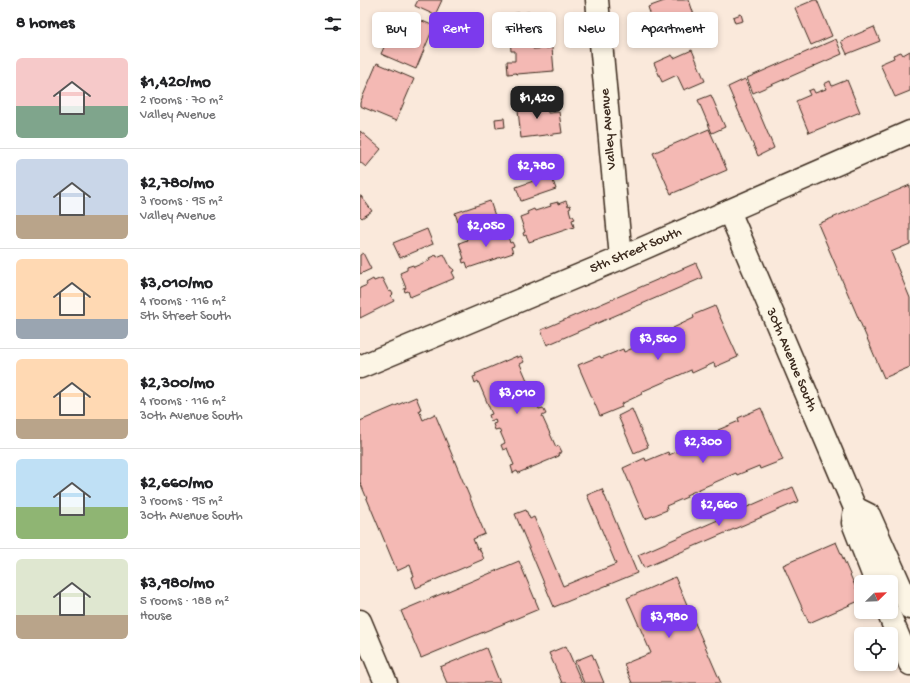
<!DOCTYPE html>
<html lang="en">
<head>
<meta charset="utf-8">
<style>
	body { margin:0; font-family:"Gochi Hand",sans-serif; background:#f2f2f2; color:#202124; height:100vh; display:flex; flex-direction:column; font-size:15px; white-space:nowrap }
	* { box-sizing:border-box; margin:0 }
	p { font-size:13px; color:#757577 }
	.icon { flex:none; width:22px; height:22px; fill:none; stroke:currentColor; stroke-width:2; stroke-linecap:round; stroke-linejoin:round }
	.map { position:relative; flex:1; overflow:hidden }
	.drawer { display:flex; flex-direction:column; background:#fff; width:360px }
	.drawer>* { flex:none }
	.top-card { position:absolute; left:12px; top:12px; width:380px; height:36px; display:flex; gap:8px }
	.needle { width:26px; rotate:67deg }
	.tools { position:absolute; left:494px; top:575px; display:grid; gap:8px }
	.tools a { display:grid; place-items:center; width:44px; height:44px; border-radius:6px; background:#fff; box-shadow:0 2px 6px #0003; font-size:20px }
	.price { position:absolute; translate:-50% -34px; padding:0 9px; border-radius:8px; background:#7c3aed; color:#fff; font-size:13px; line-height:26px; filter:drop-shadow(0 1px 2px #0008) }
	.price::after { content:''; position:absolute; left:50%; top:24px; width:12px; height:9px; margin-left:-6px; background:inherit; clip-path:polygon(0 0,100% 0,50% 100%) }
	.price.active { background:#222; color:#fff }
	ul { padding:0; list-style:none }
	li { display:flex; align-items:center; gap:12px; height:100px; padding:0 16px }
	li+li { border-top:1px solid #e0e0e0 }
	li span { display:grid; place-items:center; flex:none; width:112px; height:80px; border-radius:6px; color:#555 }
	li>.icon { margin-inline-start:auto }
	span .icon { width:48px; height:48px; fill:#fffc; stroke-width:1 }
	li b { font-size:17px }
	h2 { display:flex; justify-content:space-between; align-items:center; height:48px; padding:0 16px; font-size:17px }
	.chip { padding:0 14px; border-radius:6px; background:#fff; box-shadow:0 2px 6px #0003; font-size:14px; line-height:36px }
	.chip.active { background:#7c3aed; color:#fff }
	main { display:flex; flex:1; min-height:0 }
	.map>svg:first-child { display:block }
	.building { fill:#f4b9b4; stroke:#3b2a1e }
	.lines { fill:none; stroke-linecap:round; stroke-linejoin:round }
	.minor-casing { stroke:#3b2a1e; stroke-width:25 }
	.minor { stroke:#fcf5e5; stroke-width:22 }
	.labels { text-anchor:middle; dominant-baseline:central; stroke-width:4; stroke-linejoin:round; paint-order:stroke }
	.street-label { font-size:14px; fill:#3b2a1e; stroke:#fcf5e5 }
</style>
</head>
<body>
<main>
<section class="drawer">
<h2>8 homes<svg class="icon" aria-label="filters" viewBox="0 0 24 24"><path d="M4 7h16M4 17h16"/><circle cx="9" cy="7" r="2"/><circle cx="15" cy="17" r="2"/></svg></h2>
<ul>
<li><span style="background:linear-gradient(#f6c9c9 60%,#7fa58c 0)"><svg class="icon" aria-label="home" viewBox="0 0 24 24"><path d="M3 11l9-7 9 7M6 9v11h12V9"/></svg></span><div><b>$1,420/mo</b><p>2 rooms · 70 m²</p><p>Valley Avenue</p></div></li>
<li><span style="background:linear-gradient(#c9d6e8 70%,#b9a48a 0)"><svg class="icon" aria-label="home" viewBox="0 0 24 24"><path d="M3 11l9-7 9 7M6 9v11h12V9"/></svg></span><div><b>$2,780/mo</b><p>3 rooms · 95 m²</p><p>Valley Avenue</p></div></li>
<li><span style="background:linear-gradient(#ffd9b3 75%,#9aa5b1 0)"><svg class="icon" aria-label="home" viewBox="0 0 24 24"><path d="M3 11l9-7 9 7M6 9v11h12V9"/></svg></span><div><b>$3,010/mo</b><p>4 rooms · 116 m²</p><p>5th Street South</p></div></li>
<li><span style="background:linear-gradient(#ffd9b3 75%,#b9a48a 0)"><svg class="icon" aria-label="home" viewBox="0 0 24 24"><path d="M3 11l9-7 9 7M6 9v11h12V9"/></svg></span><div><b>$2,300/mo</b><p>4 rooms · 116 m²</p><p>30th Avenue South</p></div></li>
<li><span style="background:linear-gradient(#bfe0f5 60%,#8fb573 0)"><svg class="icon" aria-label="home" viewBox="0 0 24 24"><path d="M3 11l9-7 9 7M6 9v11h12V9"/></svg></span><div><b>$2,660/mo</b><p>3 rooms · 95 m²</p><p>30th Avenue South</p></div></li>
<li><span style="background:linear-gradient(#dfe7d0 70%,#b9a48a 0)"><svg class="icon" aria-label="home" viewBox="0 0 24 24"><path d="M3 11l9-7 9 7M6 9v11h12V9"/></svg></span><div><b>$3,980/mo</b><p>5 rooms · 188 m²</p><p>House</p></div></li>
</ul>
</section>
<div class="map">
<svg width="550" height="683" viewBox="0 0 550 683">
	<rect width="100%" height="100%" fill="#fae9db"/>
	<filter id="ink" filterUnits="userSpaceOnUse"><feTurbulence type="fractalNoise" baseFrequency=".025" numOctaves="2"/><feDisplacementMap in="SourceGraphic" scale="8" xChannelSelector="R" yChannelSelector="G"/><feConvolveMatrix kernelMatrix="1 2 1 2 8 2 1 2 1" color-interpolation-filters="sRGB"/></filter>
	<g filter="url(#ink)">
		<g class="building">
			<path d="M58,0H82L75,15L55,6Z"/>
			<path d="M307,0H329L338,27L316,35L310,19L294,25L288,7Z"/>
			<path d="M454,0H457L472,36L451,45L435,8Z"/>
			<path d="M170,12L173,49L192,48L194,71L157,74L156,73L148,74L147,61H155V51H151L148,14Z"/>
			<path d="M381,14L383,21L375,23L373,17Z"/>
			<path d="M53,17L74,26L56,69L21,54L31,31L45,37Z"/>
			<path d="M514,27L520,41L487,54L481,41Z"/>
			<path d="M476,39L482,54L393,93L387,78Z"/>
			<path d="M332,50L345,81L324,90L317,75L302,82L294,63L312,55L314,58Z"/>
			<path d="M550,51V91L535,97L520,64L534,58L533,55L541,52L543,55Z"/>
			<path d="M17,63L54,79L36,121L0,106V103Z"/>
			<path d="M385,79L414,148L398,156L368,87Z"/>
			<path d="M487,80L500,112L449,133L436,101L450,95L448,91L453,89L455,93L466,89L464,84L470,81L472,86Z"/>
			<path d="M351,95L365,127L352,133L338,100Z"/>
			<path d="M179,99L180,106L187,105L188,113L199,112L202,133L161,138L157,101Z"/>
			<path d="M144,118L145,127L136,128L135,119Z"/>
			<path d="M349,129L367,170L311,194L293,153Z"/>
			<path d="M0,131L21,149L6,167L0,162Z"/>
			<path d="M191,175L196,189L161,201L156,187Z"/>
			<path d="M550,185V244L531,252L550,298V367L524,378L458,224Z"/>
			<path d="M0,196H1L12,211L2,218L0,216Z"/>
			<path d="M130,201L135,216L100,228L95,213Z"/>
			<path d="M206,201L208,206L210,205L211,208L209,209L211,216H213L215,219L212,220L214,227L169,242L166,235L164,236L163,233L165,232L160,217L168,214L167,212L174,209L175,211L191,206L190,204L198,202V204Z"/>
			<path d="M137,228L138,230L145,228L150,243L152,242L154,246L151,247L153,253L108,268L106,262L103,263L102,259H104L99,243L107,240L106,238L113,236L114,238L130,233L129,231Z"/>
			<path d="M67,229L73,244L40,258L33,243Z"/>
			<path d="M3,253L11,269L0,274V255Z"/>
			<path d="M84,254L91,268H93L94,271L92,272L95,278L50,297L48,291L45,292L44,289L46,288L40,273L47,270V267L53,265L54,267L70,260L69,258L76,255L77,257Z"/>
			<path d="M336,263L342,278L187,345L181,330Z"/>
			<path d="M22,278L29,292L31,291L33,294L31,296L34,301L0,318V288L7,285L6,283L13,279L14,281Z"/>
			<path d="M355,306L378,357L355,367L354,363L332,373L331,370L281,392L282,394L261,404L262,407L240,416L218,365L240,356L241,358L263,349L264,352L314,330L313,328L334,318L333,315Z"/>
			<path d="M157,356V358L161,356L164,362L160,364L176,401L180,399L182,405L178,407L179,409L183,408L186,414L182,416L196,447L199,446L202,452L198,454L199,456L158,473L157,471L153,473L151,466L154,465L147,448L143,450L141,445L145,443L139,429L135,430L133,424L136,423L135,419L131,421L129,415L132,414L118,381L115,383L113,377L116,376L115,374Z"/>
			<path d="M56,397L61,409L59,410L63,420L75,414L125,534L113,539L117,549L119,548L124,559L56,588L52,577L54,576L50,565L37,571L0,482V421Z"/>
			<path d="M401,408L423,460L400,469L399,466L377,475L376,473L326,495L327,497L306,506L307,510L285,519L263,468L285,458L286,461L308,452L309,455L359,433L358,430L379,421L378,418Z"/>
			<path d="M272,409L288,447L274,453L258,416Z"/>
			<path d="M433,487L439,501L284,568L278,555Z"/>
			<path d="M242,489L277,573L194,607L155,514L166,510L170,519L174,517L203,586L256,564L227,495Z"/>
			<path d="M476,542L501,600L449,623L423,565Z"/>
			<path d="M159,561L179,609L61,658L41,611Z"/>
			<path d="M315,577L361,683H272L264,664L291,653L267,598Z"/>
			<path d="M206,646L222,683H202L189,653Z"/>
			<path d="M126,648L140,683H87L80,667Z"/>
			<path d="M232,654L244,683H224L215,661Z"/>
		</g>
		<g class="lines">
			<defs>
				<g id="minor">
					<path d="M237,0L261,258"/>
					<path d="M369,211L495,508L493,523L516,582"/>
					<path d="M0,367L261,258L550,132"/>
					<path d="M495,508L509,515L550,608"/>
					<path d="M528,612L550,664"/>
					<path d="M0,621L26,683"/>
				</g>
			</defs>
			<use href="#minor" class="minor-casing"/>
			<use href="#minor" class="minor"/>
		</g>
	</g>
	<g class="labels">
		<g class="street-label">
			<text transform="translate(249 129) rotate(-95)">Valley Avenue</text>
			<text transform="translate(276 251) rotate(-23)">5th Street South</text>
			<text transform="translate(431 360) rotate(67)">30th Avenue South</text>
		</g>
	</g>
</svg>
<div class="tools">
<a><svg class="needle" viewBox="-14 -14 28 28"><path d="M0-13l5 13h-10z" fill="#e53935"/><path d="M0 13l5-13h-10z" fill="#757577"/></svg></a>
<a><svg class="icon" aria-label="locate" viewBox="0 0 24 24"><circle cx="12" cy="12" r="6"/><path d="M12 2v4M12 18v4M2 12h4M18 12h4"/></svg></a>
</div>
<b class="price active" style="left:177px;top:120px">$1,420</b>
<b class="price" style="left:176px;top:188px">$2,780</b>
<b class="price" style="left:126px;top:248px">$2,050</b>
<b class="price" style="left:298px;top:361px">$3,560</b>
<b class="price" style="left:157px;top:415px">$3,010</b>
<b class="price" style="left:343px;top:464px">$2,300</b>
<b class="price" style="left:359px;top:527px">$2,660</b>
<b class="price" style="left:309px;top:639px">$3,980</b>
<div class="top-card">
<a class="chip">Buy</a>
<a class="chip active">Rent</a>
<a class="chip">Filters</a>
<a class="chip">New</a>
<a class="chip">Apartment</a>
</div>
</div>
</main>
</body>
</html>
